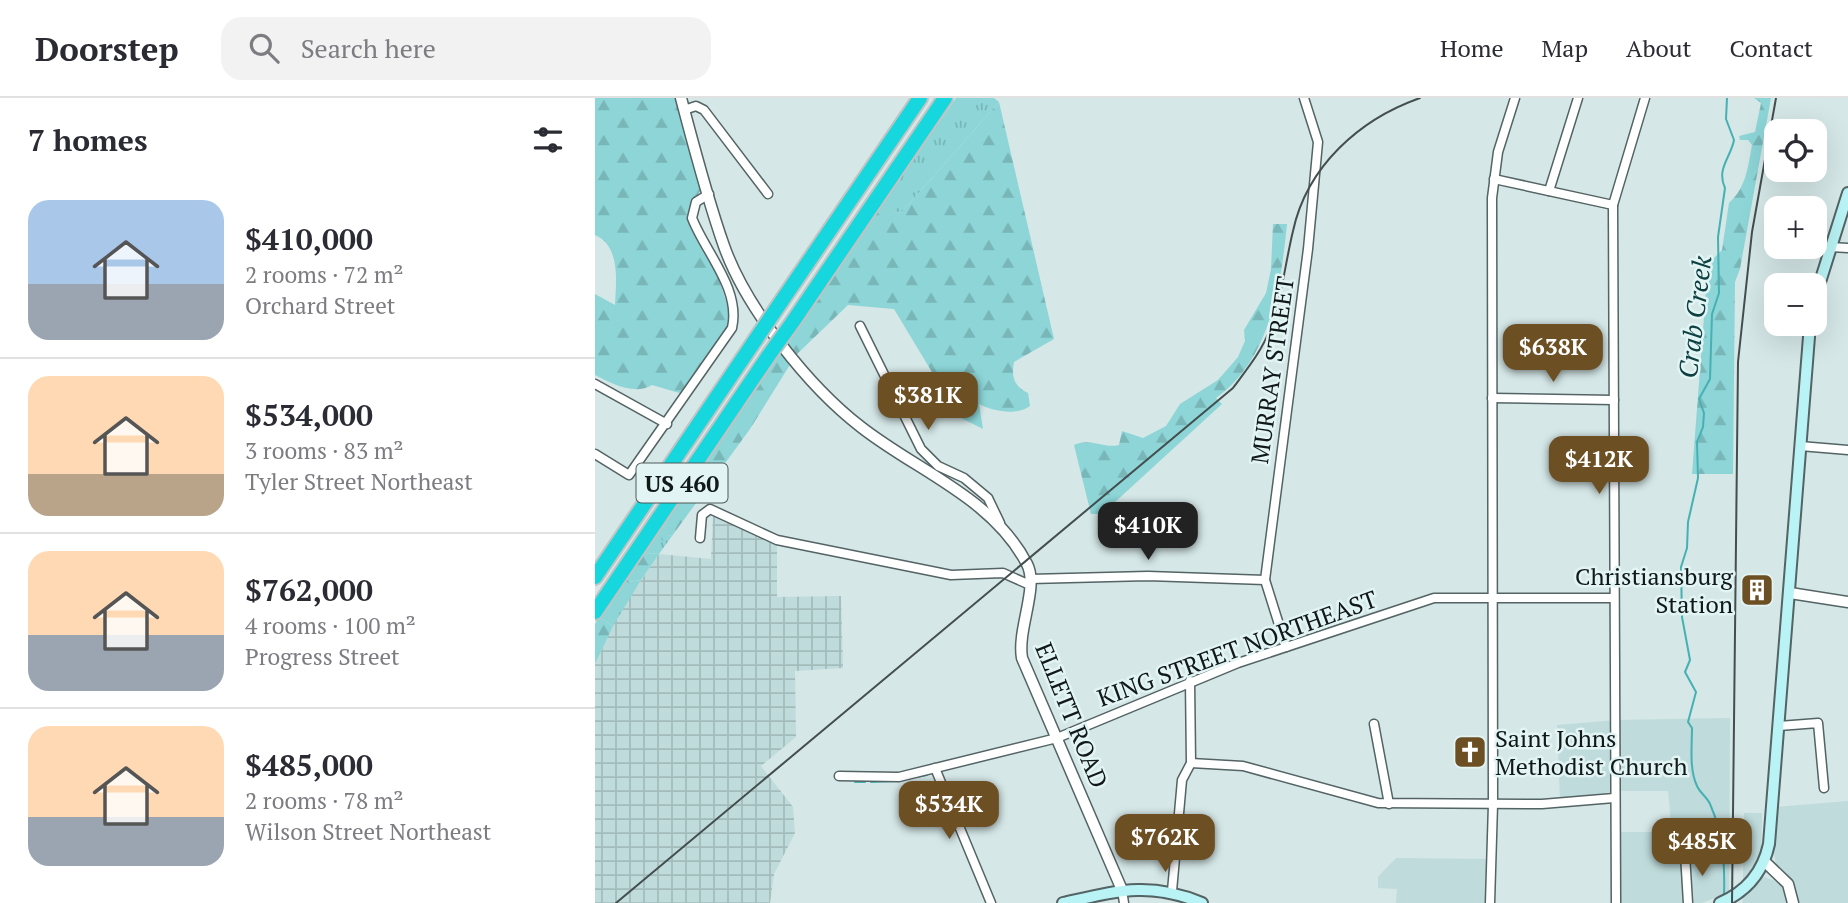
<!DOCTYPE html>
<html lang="en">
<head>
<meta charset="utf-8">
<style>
	body { margin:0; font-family:"PT Serif",serif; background:#f2f2f3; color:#2b2b33; height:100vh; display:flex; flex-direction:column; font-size:26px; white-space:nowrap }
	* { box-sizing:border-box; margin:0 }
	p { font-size:23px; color:#7c7c81 }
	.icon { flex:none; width:38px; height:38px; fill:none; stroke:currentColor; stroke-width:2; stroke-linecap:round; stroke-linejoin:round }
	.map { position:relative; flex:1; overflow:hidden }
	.drawer { display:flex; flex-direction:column; background:#fff; width:595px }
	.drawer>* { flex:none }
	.buttons { position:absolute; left:1169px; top:21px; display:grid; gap:14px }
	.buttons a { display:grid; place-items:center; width:63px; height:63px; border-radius:14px; background:#fff; box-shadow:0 7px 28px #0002; font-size:35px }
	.price { position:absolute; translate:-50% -60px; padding:0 16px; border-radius:14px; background:#6d4f24; color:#fff; font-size:23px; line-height:46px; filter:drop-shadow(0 2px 4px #0008) }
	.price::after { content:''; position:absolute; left:50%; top:42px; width:21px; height:16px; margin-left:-10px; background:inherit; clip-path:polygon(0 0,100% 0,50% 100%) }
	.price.on { background:#222; color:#fff }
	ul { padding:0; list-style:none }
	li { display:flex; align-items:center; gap:21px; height:175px; padding:0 28px }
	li+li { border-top:2px solid #e1e1e2 }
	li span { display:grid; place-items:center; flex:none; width:196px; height:140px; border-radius:21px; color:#555 }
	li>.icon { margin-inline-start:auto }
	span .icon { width:84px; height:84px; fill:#fffc; stroke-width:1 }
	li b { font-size:30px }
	h2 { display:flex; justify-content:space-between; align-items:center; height:84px; padding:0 28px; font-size:30px }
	header { display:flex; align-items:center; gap:42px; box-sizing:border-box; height:98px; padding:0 35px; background:#fff; border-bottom:2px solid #e1e1e2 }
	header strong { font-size:33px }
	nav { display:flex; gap:38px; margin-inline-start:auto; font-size:24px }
	.search { width:490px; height:63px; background:#f2f2f3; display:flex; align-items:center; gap:18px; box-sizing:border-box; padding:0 24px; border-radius:21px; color:#7c7c81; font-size:26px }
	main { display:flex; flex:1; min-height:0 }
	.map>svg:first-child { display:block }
	.built { fill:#bfdbdb }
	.industrial { fill:url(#industrial-grid) }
	.grass { fill:url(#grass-tufts) }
	.forest { fill:url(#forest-firs) }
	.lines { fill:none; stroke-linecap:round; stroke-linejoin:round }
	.stream { stroke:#46b0b3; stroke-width:2 }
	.minor-casing { stroke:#546364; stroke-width:11 }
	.tertiary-casing { stroke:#546364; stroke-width:13 }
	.secondary-casing { stroke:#546364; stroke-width:14 }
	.motorway-casing { stroke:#c1c3c3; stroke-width:18 }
	.minor { stroke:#fff; stroke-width:8 }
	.tertiary { stroke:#fff; stroke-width:10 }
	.secondary { stroke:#b9f3f5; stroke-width:10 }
	.motorway { stroke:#16d7dd; stroke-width:14 }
	.rail { stroke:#444e4e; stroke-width:2 }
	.motorway-bridge-casing { stroke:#c1c3c3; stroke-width:18; stroke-linecap:butt }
	.motorway-bridge { stroke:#16d7dd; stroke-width:14 }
	.labels { text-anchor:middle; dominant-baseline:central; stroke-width:5; stroke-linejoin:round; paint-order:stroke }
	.shield { fill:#e2f4f4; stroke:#505a5a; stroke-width:2 }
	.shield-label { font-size:23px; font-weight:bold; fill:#111818 }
	.street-label { font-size:24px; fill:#111818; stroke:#e2f4f4 }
	.poi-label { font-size:24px; fill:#111818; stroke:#e2f4f4; text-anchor:end }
	.water-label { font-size:26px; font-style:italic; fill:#0e4041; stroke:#e2f4f4 }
</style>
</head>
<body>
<header>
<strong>Doorstep</strong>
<div class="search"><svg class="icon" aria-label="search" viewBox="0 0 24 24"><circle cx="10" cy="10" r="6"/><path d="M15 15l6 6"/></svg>Search here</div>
<nav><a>Home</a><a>Map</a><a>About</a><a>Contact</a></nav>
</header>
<main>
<section class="drawer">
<h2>7 homes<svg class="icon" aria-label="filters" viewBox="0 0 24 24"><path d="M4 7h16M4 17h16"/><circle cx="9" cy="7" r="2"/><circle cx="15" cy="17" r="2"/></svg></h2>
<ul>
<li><span style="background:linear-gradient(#a9c7e8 60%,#9aa5b1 0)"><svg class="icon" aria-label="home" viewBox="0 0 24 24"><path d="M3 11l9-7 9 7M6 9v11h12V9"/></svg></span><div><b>$410,000</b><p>2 rooms · 72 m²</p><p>Orchard Street</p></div></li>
<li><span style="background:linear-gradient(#ffd9b3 70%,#b9a48a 0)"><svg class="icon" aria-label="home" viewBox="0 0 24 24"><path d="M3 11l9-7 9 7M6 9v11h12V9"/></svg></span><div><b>$534,000</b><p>3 rooms · 83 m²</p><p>Tyler Street Northeast</p></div></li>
<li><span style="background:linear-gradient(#ffd9b3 60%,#9aa5b1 0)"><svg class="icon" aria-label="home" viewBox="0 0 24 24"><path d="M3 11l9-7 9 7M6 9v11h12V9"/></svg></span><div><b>$762,000</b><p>4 rooms · 100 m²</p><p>Progress Street</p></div></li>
<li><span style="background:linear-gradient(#ffd9b3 65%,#9aa5b1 0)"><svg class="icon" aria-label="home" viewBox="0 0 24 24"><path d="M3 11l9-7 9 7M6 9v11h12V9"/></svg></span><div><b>$485,000</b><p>2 rooms · 78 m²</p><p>Wilson Street Northeast</p></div></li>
</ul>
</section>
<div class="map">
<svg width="1253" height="805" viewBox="0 0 1253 805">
	<defs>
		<pattern id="industrial-grid" width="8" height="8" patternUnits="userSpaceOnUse" patternTransform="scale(1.75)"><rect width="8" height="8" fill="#bfdbdb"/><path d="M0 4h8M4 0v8" fill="none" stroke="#a3bbbb"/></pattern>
		<pattern id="grass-tufts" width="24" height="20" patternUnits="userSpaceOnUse" patternTransform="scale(1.75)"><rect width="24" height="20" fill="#8dd5d7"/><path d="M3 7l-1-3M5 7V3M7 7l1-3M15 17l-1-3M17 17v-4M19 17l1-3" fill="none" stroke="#79b6b8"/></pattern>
		<pattern id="forest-firs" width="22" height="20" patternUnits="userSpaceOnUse" patternTransform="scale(1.75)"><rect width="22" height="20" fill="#8dd5d7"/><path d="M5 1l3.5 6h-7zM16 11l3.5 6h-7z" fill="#79b6b8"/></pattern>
	</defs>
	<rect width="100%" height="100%" fill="#d5e7e7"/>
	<g class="built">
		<path d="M1135,620L1134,794L1107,805H1025L1023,734H1077L1073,693H1022L965,702L962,627L1022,622Z"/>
		<path d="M1253,703V805H1202L1201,797L1194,805H1147L1149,797L1156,789L1148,781L1149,715H1167L1166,778L1181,783L1189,775L1181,766L1179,756L1181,709Z"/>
		<path d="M801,760L892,761L891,805H801L802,791L783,790V779Z"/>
	</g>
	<path class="industrial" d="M118,417L182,447V499L246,498L248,570L200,573L201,639L166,668L198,709L200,735L179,776L175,805H0V566L23,516L64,456L116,461Z"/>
	<g class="grass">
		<path d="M361,0H399L404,4L306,115L287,109L285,108Z"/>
		<path d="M84,401V416L72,437L77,438L64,456L47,455Z"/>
		<path d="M46,482L18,528L4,519L26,485Z"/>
		<path d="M383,686L388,688L393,703L382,708L377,688Z"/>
	</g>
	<g class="forest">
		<path d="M0,0H82L107,89L93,116L116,158L135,215L133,232L88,296L57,287C39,298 16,285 0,277V196L20,207C21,184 26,148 0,137Z"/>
		<path d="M1159,0H1176L1145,171L1140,184L1138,376H1097L1113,166L1127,152L1134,105C1151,90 1153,69 1157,47L1153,42H1145L1144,38L1160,34L1166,5Z"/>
		<path d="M404,4L459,241L419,264C416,279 419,288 433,295L435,308C422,318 397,313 384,306L388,331L364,319L299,211L253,207L201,257L192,245L285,108L306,115Z"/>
		<path d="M678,126H692C686,187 675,262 621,300L627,306L507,416H496L479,347C495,339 509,351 524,347L527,333L548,340L571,328L585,306L623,282L643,259L650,243L649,232L671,195L676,171Z"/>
		<path d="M186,252L196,265L155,331L77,438L72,437L68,443L63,437L64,429C80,422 84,419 84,401Z"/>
		<path d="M47,455L64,456L46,482L26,485Z"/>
		<path d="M4,519L18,528L0,566V526Z"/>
	</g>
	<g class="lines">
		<g class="stream">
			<path d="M322,679L332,677"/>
			<path d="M260,684H270"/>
			<path d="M276,684L300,683"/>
			<path d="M1129,797C1130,765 1128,735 1115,706C1112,699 1105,695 1102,688C1094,671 1097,648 1097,630L1093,624L1101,594L1090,574L1095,562L1087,519L1086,469L1092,450L1093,424L1103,380L1102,344L1108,329L1109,315L1104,301L1115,281L1117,216L1124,195L1123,139L1130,90C1121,71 1136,59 1139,42L1131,21L1132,0"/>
		</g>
		<defs>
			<g id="minor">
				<path d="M89,12L101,8L109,12L173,96"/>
				<path d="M899,81L1018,107"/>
				<path d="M954,93L983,0"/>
				<path d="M1235,149L1253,150"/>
				<path d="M265,228L326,351L343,368L369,380L393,400L405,425"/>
				<path d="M0,286L72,326"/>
				<path d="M897,300L1019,302"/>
				<path d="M1205,348L1253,352"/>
				<path d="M0,356L34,377L137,230C146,191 110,154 97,120L101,104L114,96"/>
				<path d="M105,440L107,417L115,411L182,442L356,477L408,475L435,487"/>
				<path d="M435,481L553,478L670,482"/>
				<path d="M691,549L670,482L713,151L723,44L709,0"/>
				<path d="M779,626L794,706"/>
				<path d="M1184,628L1223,625L1229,690"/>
				<path d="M596,665L648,668L783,705L947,706L1019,700"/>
				<path d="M340,670L396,805"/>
				<path d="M244,678L304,679L462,640L643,565L839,500H1017"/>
				<path d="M1090,756L1093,805"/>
				<path d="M527,792L529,805"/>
				<path d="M577,793L587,682L596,665L595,583"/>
				<path d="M895,805L898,706L897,100L903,54L920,0"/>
				<path d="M1021,805L1018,107L1050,0"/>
			</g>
			<g id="tertiary">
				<path d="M86,0C99,49 112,100 129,148C151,210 214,289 266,329C322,373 398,400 432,466C444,489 422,531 427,560L527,792"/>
				<path d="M1195,495L1253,504"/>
				<path d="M1170,764L1193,786L1198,805"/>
			</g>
			<g id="secondary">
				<path d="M1220,200L1253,95"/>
				<path d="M468,805C522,793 554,783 607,805"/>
				<path d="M1125,805C1151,794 1168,774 1174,746L1215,226"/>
			</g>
			<g id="motorway">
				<path d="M186,204L325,0"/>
				<path d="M197,225L350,0"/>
				<path d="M0,479L161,241"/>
				<path d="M0,514L174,257"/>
			</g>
		</defs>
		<use href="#minor" class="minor-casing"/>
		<use href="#tertiary" class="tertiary-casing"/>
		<use href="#secondary" class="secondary-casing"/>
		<use href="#motorway" class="motorway-casing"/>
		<use href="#minor" class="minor"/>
		<use href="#tertiary" class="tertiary"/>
		<use href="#secondary" class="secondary"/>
		<use href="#motorway" class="motorway"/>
		<g class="rail">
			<path d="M21,805L638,290C652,271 667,253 675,231C687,199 690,166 698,133C712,68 765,21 825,0"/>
			<path d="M1137,805L1143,264L1157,134L1181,0"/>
		</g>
		<defs>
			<g id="motorway-bridge">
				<path d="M161,241L186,204"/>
				<path d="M174,257L197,225"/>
			</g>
		</defs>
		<use href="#motorway-bridge" class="motorway-bridge-casing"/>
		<use href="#motorway-bridge" class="motorway-bridge"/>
	</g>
	<defs>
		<symbol id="building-square" viewBox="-11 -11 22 22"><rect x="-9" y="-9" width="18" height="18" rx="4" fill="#6d4f24" stroke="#e2f4f4"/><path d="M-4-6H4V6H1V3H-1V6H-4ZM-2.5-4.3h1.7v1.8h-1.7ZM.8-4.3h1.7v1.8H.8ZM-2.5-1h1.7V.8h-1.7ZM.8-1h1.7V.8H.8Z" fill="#fff"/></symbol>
		<symbol id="church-square" viewBox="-11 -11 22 22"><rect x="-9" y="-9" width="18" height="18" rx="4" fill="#6d4f24" stroke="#e2f4f4"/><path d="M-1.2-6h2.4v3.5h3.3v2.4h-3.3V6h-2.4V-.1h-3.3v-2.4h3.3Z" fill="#fff"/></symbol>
	</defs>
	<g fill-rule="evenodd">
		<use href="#building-square" x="1143" y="473" width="38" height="38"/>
		<use href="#church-square" x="856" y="635" width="38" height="38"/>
	</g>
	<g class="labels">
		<rect class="shield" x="41.5" y="365.5" width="91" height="39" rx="5"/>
		<g class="shield-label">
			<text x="87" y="385">US 460</text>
		</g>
		<g class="street-label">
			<text transform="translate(677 272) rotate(-82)">MURRAY STREET</text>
			<text transform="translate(642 550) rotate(-20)">KING STREET NORTHEAST</text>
			<text transform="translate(477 617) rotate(68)">ELLETT ROAD</text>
		</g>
		<g class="poi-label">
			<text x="1138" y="478">Christiansburg<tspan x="1138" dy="28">Station</tspan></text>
			<text x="900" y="640" text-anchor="start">Saint Johns<tspan x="900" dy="28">Methodist Church</tspan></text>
		</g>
		<g class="water-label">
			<text transform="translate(1099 219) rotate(-83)">Crab Creek</text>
		</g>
	</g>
</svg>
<div class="buttons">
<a><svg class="icon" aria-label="locate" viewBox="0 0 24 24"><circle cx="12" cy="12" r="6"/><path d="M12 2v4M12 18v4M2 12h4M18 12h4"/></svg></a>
<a>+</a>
<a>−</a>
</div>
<b class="price" style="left:958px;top:286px">$638K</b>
<b class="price" style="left:333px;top:334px">$381K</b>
<b class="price" style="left:1004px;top:398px">$412K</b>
<b class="price on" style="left:553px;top:464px">$410K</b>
<b class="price" style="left:354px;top:743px">$534K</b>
<b class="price" style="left:570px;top:776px">$762K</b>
<b class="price" style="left:1107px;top:780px">$485K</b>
</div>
</main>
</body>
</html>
